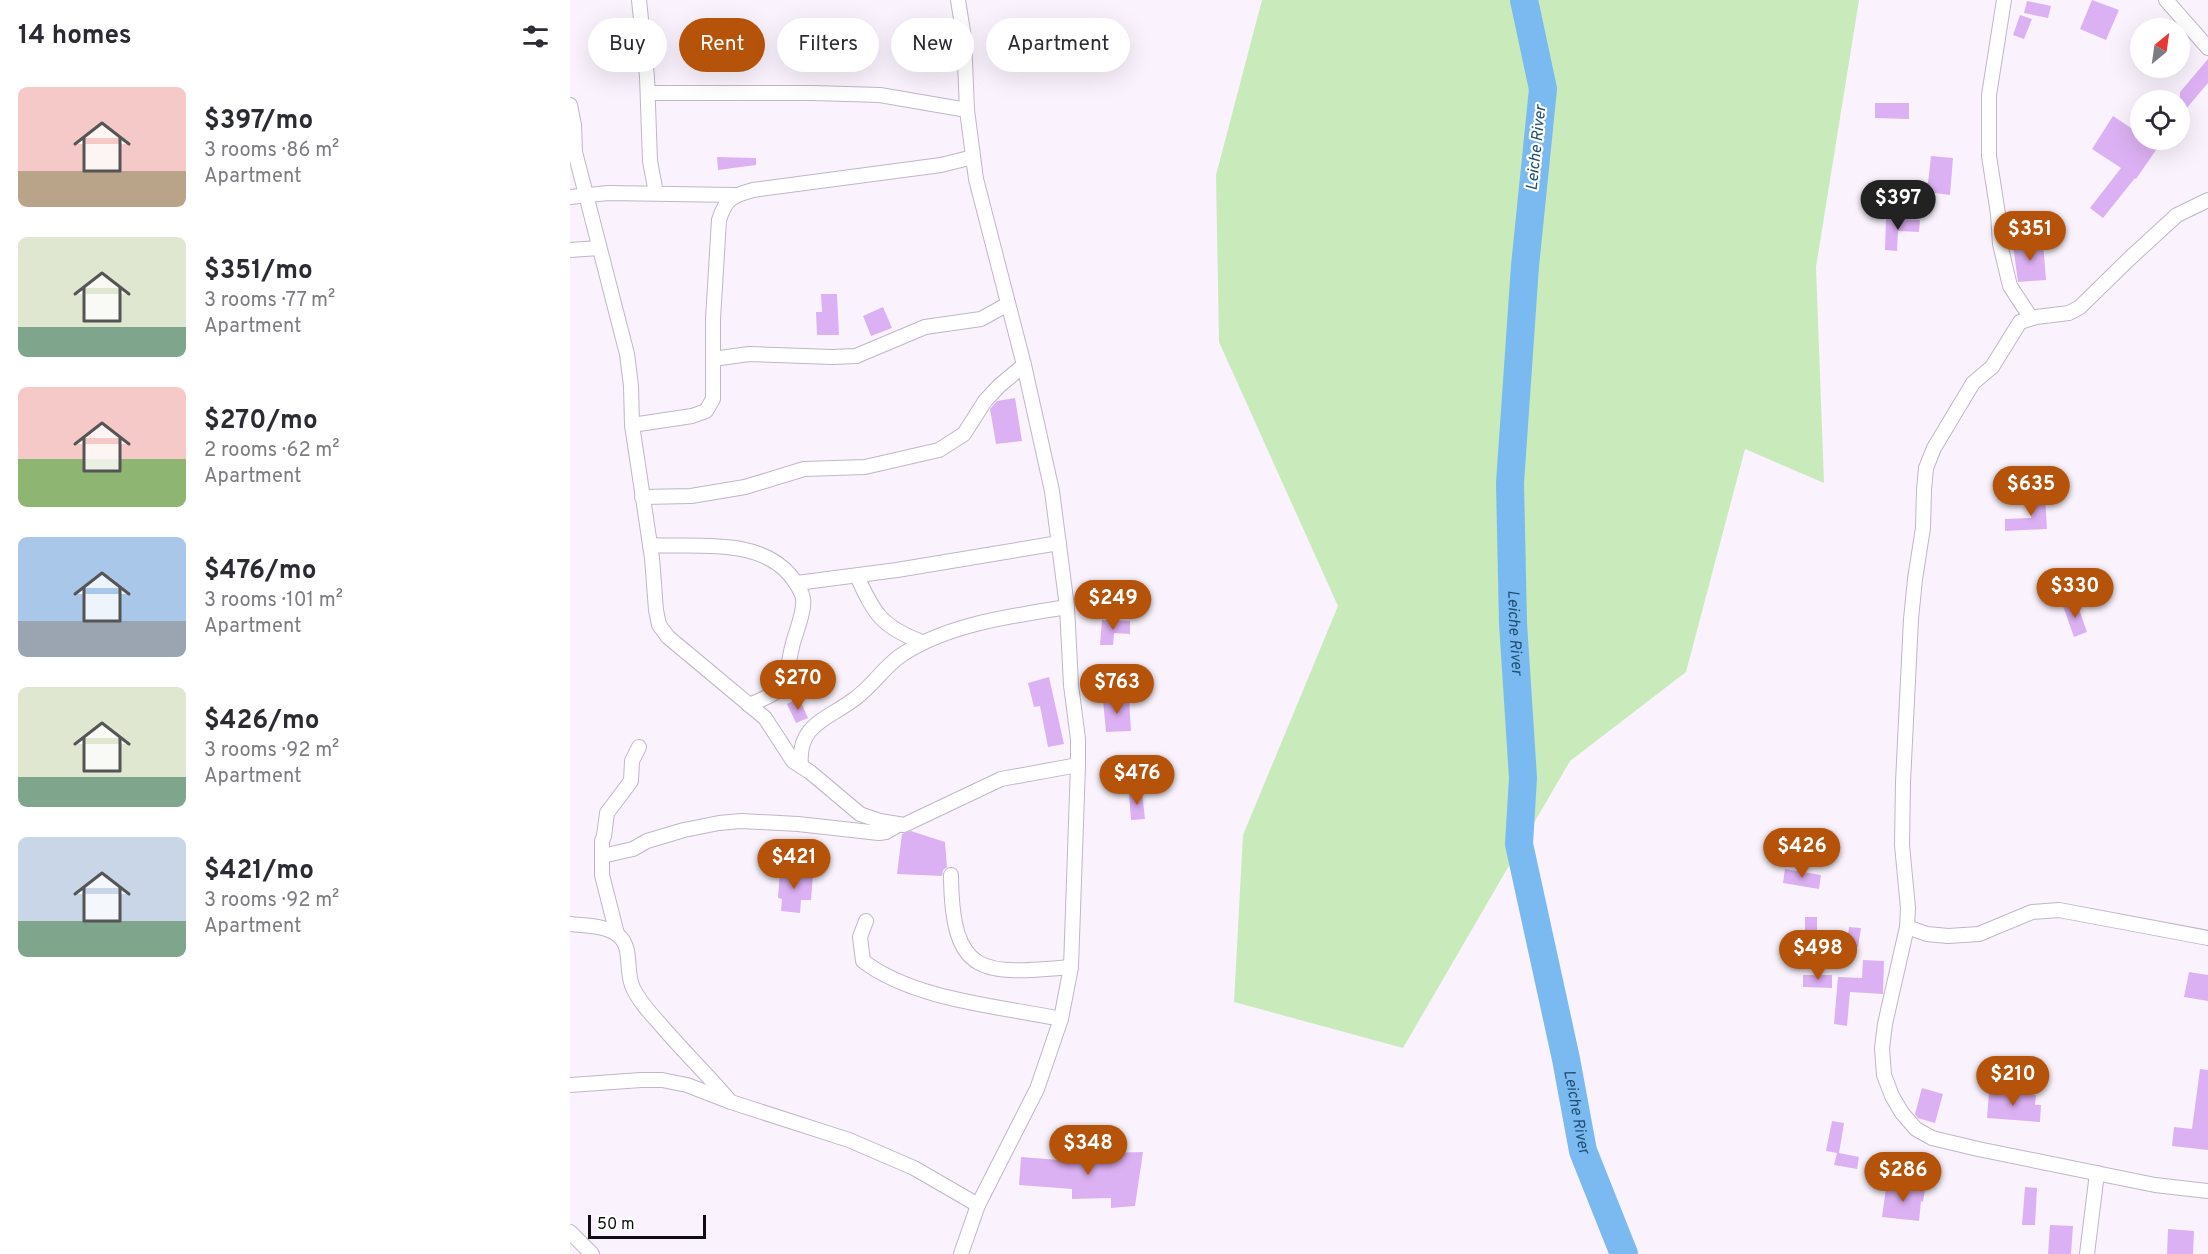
<!DOCTYPE html>
<html lang="en">
<head>
<meta charset="utf-8">
<style>
	body { margin:0; font-family:Overpass,sans-serif; background:#f2f2f3; color:#2b2b33; height:100vh; display:flex; flex-direction:column; font-size:22px; white-space:nowrap }
	* { box-sizing:border-box; margin:0 }
	p { font-size:20px; color:#7c7c81 }
	.icon { flex:none; width:33px; height:33px; fill:none; stroke:currentColor; stroke-width:2; stroke-linecap:round; stroke-linejoin:round }
	.map { position:relative; flex:1; overflow:hidden }
	.details { display:flex; flex-direction:column; background:#fff; width:570px }
	.details>* { flex:none }
	.top-card { position:absolute; left:18px; top:18px; width:570px; height:54px; display:flex; gap:12px }
	.needle { width:39px; rotate:29deg }
	.fabs { position:absolute; left:1560px; top:18px; display:grid; gap:12px }
	.fabs a { display:grid; place-items:center; width:60px; height:60px; border-radius:50%; background:#fff; box-shadow:0 6px 24px #0002; font-size:30px }
	.scale { position:absolute; left:18px; bottom:15px; width:118px; box-sizing:border-box; padding-left:6px; border:3px solid #100d12; border-top:0; font-size:16px; line-height:21px; white-space:nowrap; color:#100d12; -webkit-text-stroke:4px #fff; paint-order:stroke }
	.price { position:absolute; translate:-50% -51px; padding:0 14px; border-radius:21px; background:#b45309; color:#fff; font-size:20px; line-height:39px; filter:drop-shadow(0 2px 3px #0008) }
	.price::after { content:''; position:absolute; left:50%; top:36px; width:18px; height:14px; margin-left:-9px; background:inherit; clip-path:polygon(0 0,100% 0,50% 100%) }
	.price.on { background:#222; color:#fff }
	ul { padding:0; list-style:none }
	li { display:flex; align-items:center; gap:18px; height:150px; padding:0 18px }
	li span { display:grid; place-items:center; flex:none; width:168px; height:120px; border-radius:9px; color:#555 }
	li>.icon { margin-inline-start:auto }
	span .icon { width:72px; height:72px; fill:#fffc; stroke-width:1 }
	li b { font-size:26px }
	h2 { display:flex; justify-content:space-between; align-items:center; height:72px; padding:0 18px; font-size:26px }
	.pill { padding:0 21px; border-radius:27px; background:#fff; box-shadow:0 6px 24px #0002; font-size:21px; line-height:54px }
	.pill.on { background:#b45309; color:#fff }
	main { display:flex; flex:1; min-height:0 }
	.map>svg:first-child { display:block }
	.green { fill:#c9eabb }
	.lines { fill:none; stroke-linecap:round; stroke-linejoin:round }
	.river { stroke:#7abaf0; stroke-width:28 }
	.building { fill:#dcb1f3 }
	.street-casing { stroke:#c0b6c6; stroke-width:16 }
	.street { stroke:#fff; stroke-width:14 }
	.labels { text-anchor:middle; dominant-baseline:central; stroke-width:4.5; stroke-linejoin:round; paint-order:stroke }
	.water-label { font-size:16px; font-style:italic; fill:#204f74; stroke:#fff }
</style>
</head>
<body>
<main>
<section class="details">
<h2>14 homes<svg class="icon" aria-label="filters" viewBox="0 0 24 24"><path d="M4 7h16M4 17h16"/><circle cx="9" cy="7" r="2"/><circle cx="15" cy="17" r="2"/></svg></h2>
<ul>
<li><span style="background:linear-gradient(#f6c9c9 70%,#b9a48a 0)"><svg class="icon" aria-label="home" viewBox="0 0 24 24"><path d="M3 11l9-7 9 7M6 9v11h12V9"/></svg></span><div><b>$397/mo</b><p>3 rooms · 86 m²</p><p>Apartment</p></div></li>
<li><span style="background:linear-gradient(#dfe7d0 75%,#7fa58c 0)"><svg class="icon" aria-label="home" viewBox="0 0 24 24"><path d="M3 11l9-7 9 7M6 9v11h12V9"/></svg></span><div><b>$351/mo</b><p>3 rooms · 77 m²</p><p>Apartment</p></div></li>
<li><span style="background:linear-gradient(#f6c9c9 60%,#8fb573 0)"><svg class="icon" aria-label="home" viewBox="0 0 24 24"><path d="M3 11l9-7 9 7M6 9v11h12V9"/></svg></span><div><b>$270/mo</b><p>2 rooms · 62 m²</p><p>Apartment</p></div></li>
<li><span style="background:linear-gradient(#a9c7e8 70%,#9aa5b1 0)"><svg class="icon" aria-label="home" viewBox="0 0 24 24"><path d="M3 11l9-7 9 7M6 9v11h12V9"/></svg></span><div><b>$476/mo</b><p>3 rooms · 101 m²</p><p>Apartment</p></div></li>
<li><span style="background:linear-gradient(#dfe7d0 75%,#7fa58c 0)"><svg class="icon" aria-label="home" viewBox="0 0 24 24"><path d="M3 11l9-7 9 7M6 9v11h12V9"/></svg></span><div><b>$426/mo</b><p>3 rooms · 92 m²</p><p>Apartment</p></div></li>
<li><span style="background:linear-gradient(#c9d6e8 70%,#7fa58c 0)"><svg class="icon" aria-label="home" viewBox="0 0 24 24"><path d="M3 11l9-7 9 7M6 9v11h12V9"/></svg></span><div><b>$421/mo</b><p>3 rooms · 92 m²</p><p>Apartment</p></div></li>
</ul>
</section>
<div class="map">
<svg width="1638" height="1254" viewBox="0 0 1638 1254">
	<rect width="100%" height="100%" fill="#faf3fd"/>
	<path class="green" d="M692,0H1289L1246,267L1254,483L1175,449L1116,672L1000,761L833,1048L664,1002L673,835L768,606L649,342L646,175Z"/>
	<g class="lines">
		<path class="river" id="s1" d="M954,0L973,89L955,266L940,483L943,623L953,778L949,844L996,1059L1013,1151L1054,1254"/>
	</g>
	<g class="building">
		<path d="M1522,0L1549,10L1536,40L1510,29Z"/>
		<path d="M1457,1L1481,6L1478,18L1454,13Z"/>
		<path d="M1450,15L1462,19L1454,39L1443,35Z"/>
		<path d="M1638,59V83L1610,116V92Z"/>
		<path d="M1305,103H1339V119L1305,118Z"/>
		<path d="M1543,116L1570,134V140H1593L1566,179L1565,178L1533,218L1520,208L1551,168L1522,149Z"/>
		<path d="M1361,156L1383,158L1380,195L1357,192Z"/>
		<path d="M147,157L186,158V165L148,170Z"/>
		<path d="M1316,218L1350,220L1349,232L1328,231L1327,251L1315,250Z"/>
		<path d="M1473,242L1476,280L1448,282L1443,244Z"/>
		<path d="M251,294H267L269,335H247L246,312H252Z"/>
		<path d="M313,307L322,328L301,336L293,316Z"/>
		<path d="M445,398L452,441L426,444L420,409L427,401Z"/>
		<path d="M1475,496L1477,529L1435,531V519L1461,518L1460,497Z"/>
		<path d="M1506,601L1517,632L1504,637L1493,606Z"/>
		<path d="M532,620L560,621V634L544,633L543,645H530Z"/>
		<path d="M479,677L494,744L478,747L470,706L464,707L458,683Z"/>
		<path d="M229,698L238,718L226,723L217,704Z"/>
		<path d="M559,698L561,731L536,732L533,700Z"/>
		<path d="M572,792L575,819L561,820L559,793Z"/>
		<path d="M341,831L375,842L377,867L373,870L372,876L327,874L332,834Z"/>
		<path d="M1215,869L1251,875L1249,889L1213,883Z"/>
		<path d="M210,871L243,874L241,900H231L230,913L211,911L212,899L208,898Z"/>
		<path d="M1235,917H1247V949L1235,948Z"/>
		<path d="M1279,927L1291,928L1288,947L1277,946Z"/>
		<path d="M1293,960L1314,961L1313,994L1280,992L1277,1026L1264,1024L1268,977L1292,978Z"/>
		<path d="M1619,972L1638,975V1001L1614,997Z"/>
		<path d="M1233,975H1262V988L1233,987Z"/>
		<path d="M1630,1069L1638,1070V1150L1602,1146L1604,1127L1622,1129Z"/>
		<path d="M1352,1088L1373,1094L1365,1123L1348,1118L1345,1114Z"/>
		<path d="M1419,1092L1466,1095L1465,1105H1471L1470,1122L1417,1118Z"/>
		<path d="M1262,1121L1274,1123L1269,1153L1289,1157L1287,1169L1264,1165L1267,1153L1256,1151Z"/>
		<path d="M573,1152L565,1206L541,1208V1198L502,1199V1189L449,1185L451,1157L502,1161L501,1154Z"/>
		<path d="M1331,1185L1355,1189L1353,1202L1351,1201L1349,1221L1312,1217L1316,1188L1330,1190Z"/>
		<path d="M1455,1187L1467,1188L1465,1225H1452Z"/>
		<path d="M1480,1225L1503,1226L1501,1254H1478Z"/>
		<path d="M1598,1229L1624,1231L1623,1254H1597Z"/>
	</g>
	<g class="lines">
		<defs>
			<g id="street">
				<path d="M69,0L77,77L80,161L86,193"/>
				<path d="M388,0L394,38L397,110L406,179L454,365L482,491L497,607L501,685L508,739V765L501,967L491,1019L467,1089L408,1205L391,1254"/>
				<path d="M1434,0L1419,95V156L1428,214L1430,244L1440,286L1461,318"/>
				<path d="M1596,0L1638,48"/>
				<path d="M78,93H243L310,95L397,110"/>
				<path d="M0,105L4,125L5,152L57,354L61,386L62,425L82,558L86,610L89,625L98,637L195,718L223,761L240,772L290,814L310,821L334,825L431,779L508,765"/>
				<path d="M0,197L38,193L165,195"/>
				<path d="M1638,200L1607,215L1558,260L1510,307L1499,313L1466,317L1450,322L1422,367L1403,383L1364,448L1356,468L1354,490L1353,528L1345,579L1341,619L1333,782L1332,845L1338,908L1337,927L1315,1024L1312,1048L1314,1075L1322,1096L1332,1113L1346,1129L1362,1138L1408,1149L1585,1185L1638,1191"/>
				<path d="M0,250L29,248"/>
				<path d="M143,359L179,354L262,357L286,356L355,327L411,319L438,304"/>
				<path d="M62,425L122,416L136,411L143,399V319L149,220C156,198 162,196 183,190L371,165L403,157"/>
				<path d="M72,497L121,496L175,487L234,469L295,467L369,450L394,434L415,401L429,386L454,365"/>
				<path d="M80,545C125,548 188,537 220,575C225,582 232,590 233,599C235,610 226,632 223,643C212,685 226,686 179,705"/>
				<path d="M287,576C304,614 312,627 352,642"/>
				<path d="M227,583L327,570L489,543"/>
				<path d="M231,766C227,725 256,720 283,700C301,688 313,668 330,656C376,624 442,616 497,607"/>
				<path d="M32,856L63,849L77,841L114,830L149,823L171,821L228,824L309,833L316,832L328,825"/>
				<path d="M381,875C382,977 412,975 501,967"/>
				<path d="M296,921L290,937L293,961C344,1000 429,1006 491,1019"/>
				<path d="M0,924C15,926 37,925 49,936C63,948 55,972 63,988C69,1001 80,1013 90,1024C112,1050 136,1073 158,1099"/>
				<path d="M1337,927L1357,934L1378,936L1409,934L1462,912L1489,910L1638,938"/>
				<path d="M47,934L32,875V841L34,836L37,813L61,781L62,761L69,747"/>
				<path d="M0,1085L71,1080H92L117,1085L161,1102L279,1140L344,1168L408,1205"/>
				<path d="M0,1232L22,1254"/>
				<path d="M1517,1254L1527,1173"/>
			</g>
		</defs>
		<use href="#street" class="street-casing"/>
		<use href="#street" class="street"/>
	</g>
	<g class="labels">
		<g class="water-label">
			<text transform="translate(967 148) rotate(-84)">Leiche River</text>
			<text stroke="none"><textPath href="#s1" startOffset="636">Leiche River</textPath></text>
			<text stroke="none"><textPath href="#s1" startOffset="1122">Leiche River</textPath></text>
		</g>
	</g>
</svg>
<div class="fabs">
<a><svg class="needle" viewBox="-14 -14 28 28"><path d="M0-13l5 13h-10z" fill="#e53935"/><path d="M0 13l5-13h-10z" fill="#7c7c81"/></svg></a>
<a><svg class="icon" aria-label="locate" viewBox="0 0 24 24"><circle cx="12" cy="12" r="6"/><path d="M12 2v4M12 18v4M2 12h4M18 12h4"/></svg></a>
</div>
<div class="scale">50 m</div>
<b class="price on" style="left:1328px;top:231px">$397</b>
<b class="price" style="left:1460px;top:262px">$351</b>
<b class="price" style="left:1461px;top:517px">$635</b>
<b class="price" style="left:1505px;top:619px">$330</b>
<b class="price" style="left:543px;top:631px">$249</b>
<b class="price" style="left:228px;top:711px">$270</b>
<b class="price" style="left:547px;top:715px">$763</b>
<b class="price" style="left:567px;top:806px">$476</b>
<b class="price" style="left:1232px;top:879px">$426</b>
<b class="price" style="left:224px;top:890px">$421</b>
<b class="price" style="left:1248px;top:981px">$498</b>
<b class="price" style="left:1443px;top:1107px">$210</b>
<b class="price" style="left:518px;top:1176px">$348</b>
<b class="price" style="left:1333px;top:1203px">$286</b>
<div class="top-card">
<a class="pill">Buy</a>
<a class="pill on">Rent</a>
<a class="pill">Filters</a>
<a class="pill">New</a>
<a class="pill">Apartment</a>
</div>
</div>
</main>
</body>
</html>
